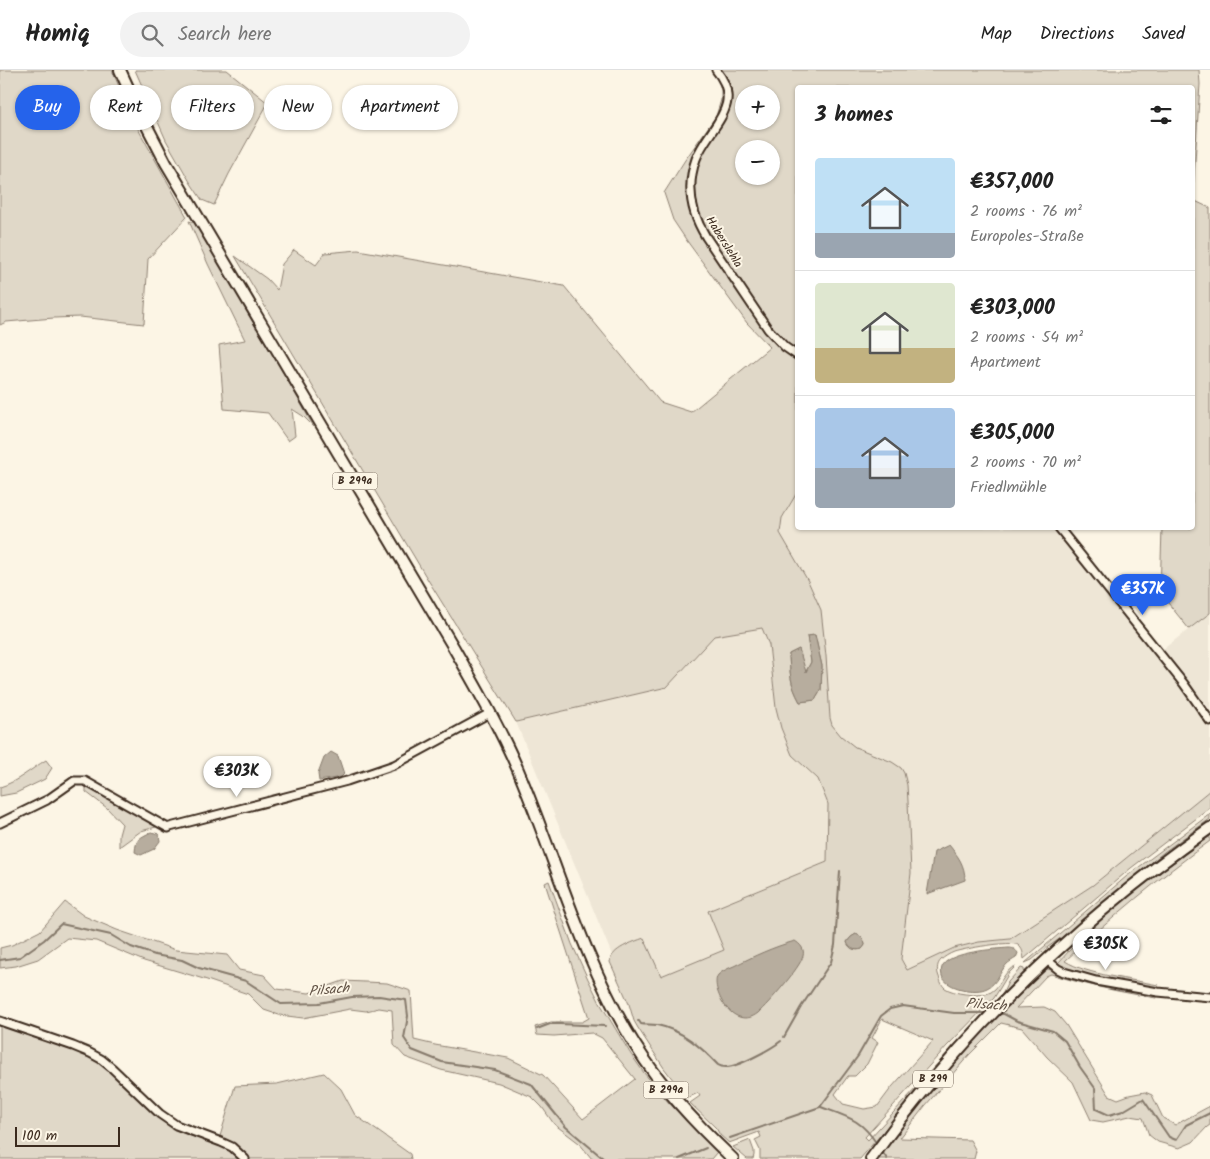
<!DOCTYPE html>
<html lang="en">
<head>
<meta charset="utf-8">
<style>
	body { margin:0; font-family:Kalam,sans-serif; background:#f2f2f2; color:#222; height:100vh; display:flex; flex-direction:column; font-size:19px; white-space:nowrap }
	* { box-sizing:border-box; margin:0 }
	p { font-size:16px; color:#767676 }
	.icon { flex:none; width:28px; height:28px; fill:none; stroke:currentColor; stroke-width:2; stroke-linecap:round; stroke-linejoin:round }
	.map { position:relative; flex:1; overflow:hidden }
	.side { position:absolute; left:795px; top:15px; width:400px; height:445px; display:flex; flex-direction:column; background:#fff; border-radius:5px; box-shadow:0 1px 4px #0004 }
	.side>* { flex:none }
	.hud { position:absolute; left:15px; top:15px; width:475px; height:45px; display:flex; gap:10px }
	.controls { position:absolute; left:735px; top:15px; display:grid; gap:10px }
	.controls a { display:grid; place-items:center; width:45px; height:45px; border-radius:50%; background:#fff; box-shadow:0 1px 4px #0004; font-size:25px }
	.scale { position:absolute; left:15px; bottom:12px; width:105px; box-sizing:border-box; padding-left:5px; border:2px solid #3b2a1e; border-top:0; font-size:14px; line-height:18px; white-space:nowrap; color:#3b2a1e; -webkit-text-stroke:4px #fcf5e5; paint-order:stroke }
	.price { position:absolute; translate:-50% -42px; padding:0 11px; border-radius:18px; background:#fff; color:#222; font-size:16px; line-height:32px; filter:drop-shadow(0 1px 2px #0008) }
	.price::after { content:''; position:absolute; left:50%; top:30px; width:15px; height:11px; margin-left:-8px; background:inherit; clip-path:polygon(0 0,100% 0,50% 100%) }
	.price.on { background:#2563eb; color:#fff }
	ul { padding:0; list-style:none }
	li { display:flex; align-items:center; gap:15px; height:125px; padding:0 20px }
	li+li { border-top:1px solid #e0e0e0 }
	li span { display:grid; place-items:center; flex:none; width:140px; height:100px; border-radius:5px; color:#555 }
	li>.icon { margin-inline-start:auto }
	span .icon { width:60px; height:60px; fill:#fffc; stroke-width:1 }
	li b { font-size:21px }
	h2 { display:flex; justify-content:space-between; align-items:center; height:60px; padding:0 20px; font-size:21px }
	.chip { padding:0 18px; border-radius:22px; background:#fff; box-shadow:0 1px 4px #0004; font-size:18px; line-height:45px }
	.chip.on { background:#2563eb; color:#fff }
	header { display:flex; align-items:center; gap:30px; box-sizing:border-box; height:70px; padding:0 25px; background:#fff; border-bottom:1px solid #e0e0e0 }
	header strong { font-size:24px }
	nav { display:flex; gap:28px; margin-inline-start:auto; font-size:18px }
	.search { width:350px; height:45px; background:#f2f2f2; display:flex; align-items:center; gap:12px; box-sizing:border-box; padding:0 18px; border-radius:28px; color:#767676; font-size:19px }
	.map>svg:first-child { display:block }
	.built { fill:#eee6d6 }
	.green { fill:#e0d8c8; stroke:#8e8173; fill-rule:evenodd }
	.water { fill:#b7ad9e; stroke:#85796b }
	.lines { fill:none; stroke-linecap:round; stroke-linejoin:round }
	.stream { stroke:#85796b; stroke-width:2 }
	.street-casing { stroke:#3b2a1e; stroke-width:11 }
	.primary-casing { stroke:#3b2a1e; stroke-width:14 }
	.street { stroke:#fcf5e5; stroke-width:7 }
	.primary { stroke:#fcf5e5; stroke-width:10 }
	.labels { text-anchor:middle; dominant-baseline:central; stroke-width:4; stroke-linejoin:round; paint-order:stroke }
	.shield { fill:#fcf5e5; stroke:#75675a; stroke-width:1 }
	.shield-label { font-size:11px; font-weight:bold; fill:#3b2a1e }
	.street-label { font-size:12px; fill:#3b2a1e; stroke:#fcf5e5 }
	.water-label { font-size:14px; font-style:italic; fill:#605144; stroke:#fcf5e5 }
</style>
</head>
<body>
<header>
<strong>Homiq</strong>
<div class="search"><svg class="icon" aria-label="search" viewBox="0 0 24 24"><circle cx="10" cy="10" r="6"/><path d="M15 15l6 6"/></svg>Search here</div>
<nav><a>Map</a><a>Directions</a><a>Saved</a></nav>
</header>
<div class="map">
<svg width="1210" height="1089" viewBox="0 0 1210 1089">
	<rect width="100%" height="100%" fill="#fcf5e5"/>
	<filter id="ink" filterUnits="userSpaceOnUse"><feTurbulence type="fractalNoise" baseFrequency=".02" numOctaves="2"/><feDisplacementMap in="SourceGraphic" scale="10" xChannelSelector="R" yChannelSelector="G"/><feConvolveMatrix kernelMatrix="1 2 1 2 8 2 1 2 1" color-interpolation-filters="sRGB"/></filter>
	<g filter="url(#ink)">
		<g class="built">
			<path d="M797,421L798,458H1055L1095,507L1101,503L1162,580L1210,543V639L1162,581L1156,586L1210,657V720L1093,815L1010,869L979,872L954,878L907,900L901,889L911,803L892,692L855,678L841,666L832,655L830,648L828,621L788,478L780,463L782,448Z"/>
			<path d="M762,558L769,575L776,638L781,658L792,685L818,709L828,734L827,792L708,841L724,880L661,906L633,873L612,885L516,652L667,617L714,566Z"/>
		</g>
		<g class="green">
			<path d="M0,0H112L121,21L130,38L127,39L187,147L148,189L144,254L80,247L54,248L6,252L0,255Z"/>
			<path d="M135,0H227L268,33L229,104L214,135L202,130L190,112L166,70Z"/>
			<path d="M721,0H1199L1200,14L1193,122L1192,18H798V421L782,448L780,463L808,511L821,540L826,586L830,648L832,655L841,666L855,677L892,692L901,698L904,703L907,715L908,731L911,803L901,889L907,900L954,878L979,872L1010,869L1093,815L1210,720V738L1131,798L1024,889C1023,883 1023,879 1018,875C1011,870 963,879 954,882C949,884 944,887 941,890C937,894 937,899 938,904C940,909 941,915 945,918C954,924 976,926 986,924C1001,921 1002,900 1016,896L1009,903L994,928L947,976L865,1067L868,1070L918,1016V1019L916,1023L860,1089H760V1080L755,1070L761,1067L759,1062L729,1073L720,1065L716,1058L690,1033L700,1026L698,1023L687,1028L664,998L638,958L634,951L629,934L610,892C611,879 633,872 644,868L661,906L724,880L708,841L827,792L828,734L818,709L792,685L781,658L776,638L769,575L762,558L714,566L667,617L516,652L425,505L235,186L267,209L277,220L282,194L294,180L316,195L325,183L358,180L564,216L660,332L691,342L770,277L747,253L687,171L673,150L664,123L685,90L716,46L721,30ZM744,24H771V51H744ZM744,79H771V106H744ZM815,565L822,596L821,620L815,630L800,632C790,614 790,604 789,584L799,579L805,603L811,592L807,566ZM856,864C862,867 864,869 865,875L862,879C855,881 850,879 847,872L851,867ZM882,949L933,971L892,1017L877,1037L864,1039L843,1034L835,1024L848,1006H855L867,994L878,972L872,968Z"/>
			<path d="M1193,130L1210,138V543L1189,559L1160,523L1162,458H1192Z"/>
			<path d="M189,151L195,153L292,318L314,357L303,346L292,339L295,366L288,371L268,343L224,339L219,275L245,270L208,194Z"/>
			<path d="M46,690L52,698L45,709L16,723L0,726V717C17,712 31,699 46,690Z"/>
			<path d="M86,715L140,745L156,757L141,761L119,777V765L122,754L107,738L86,722Z"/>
			<path d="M1210,744V749L1164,782L1068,863L1048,877L1032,890L1025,893L1127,806Z"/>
			<path d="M1210,766V771C1159,808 1111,848 1065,891C1088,905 1130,909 1158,915L1157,919L1079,904L1061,897L1058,893L1081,868L1088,859L1155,806Z"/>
			<path d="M549,811L572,874L588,909L600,933L630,983L644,1003L669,1033L717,1082L711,1089H592L579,1073L554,1054L542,1037L532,1027L499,1013L441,1000L405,987L394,975L392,940L379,938L366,941L350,939L303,948L279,945L264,940L248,924L207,910L144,891L96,871L67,868L38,889L16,896L0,898V878L12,875L40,861L65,832L84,846L117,860L176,880L227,885L239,900L264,905L277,919L309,923L343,911L387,913L411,921L414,970L435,975L508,988L543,1005L583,1049L635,1009L602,968L592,963L554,966L537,965L535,957L551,952H582L589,948L545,813Z"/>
			<path d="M1021,898L1024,899V902L1021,907L968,962L927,1008L923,1009L1002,925L1008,912Z"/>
			<path d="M1048,899L1058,902L1075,909L1156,925V928C1120,922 1085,915 1051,904L1046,906L1016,938L1044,937L1055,942L1066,955L1109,1025L1118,1029L1129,1025L1145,1022L1152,1025L1163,1048L1175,1055L1210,1036V1055L1207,1057L1193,1072L1179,1078L1158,1072L1149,1065L1143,1048L1130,1046L1103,1052L1091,1050L1073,1012L1047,987L1022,958L1001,953L969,985L925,1036L900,1068L970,1070L976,1081L974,1089H879C920,1030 967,975 1019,924C1026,917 1038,902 1048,899Z"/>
			<path d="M0,954L89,985C119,1003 138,1034 167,1054C182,1065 200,1069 218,1073L235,1016L277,1014L324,1003L341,1019L355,1045L410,1084L411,1089H0Z"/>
			<path d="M750,1070L754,1081V1085L753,1089H747L733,1077Z"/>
		</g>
		<g class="water">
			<path d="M815,565L822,596L821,620L815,630L800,632C790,614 790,604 789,584L799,579L806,602L811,592L807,566Z"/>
			<path d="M331,682L338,686L344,704L341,707L319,711L318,704L324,688Z"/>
			<path d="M151,762L159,764L160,771L154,779L141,785L135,782C136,768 140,768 151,762Z"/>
			<path d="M949,775C958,786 965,795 965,810L927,824L934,782Z"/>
			<path d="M856,864C862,867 864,869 865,875L862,879C855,881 849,879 847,872L851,867Z"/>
			<path d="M795,871C800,874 805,879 803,886C800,898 768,934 758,943C733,963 709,917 718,905C722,901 729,898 734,896C754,886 773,877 795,871Z"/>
			<path d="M1009,878C1013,878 1015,879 1018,883L1016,888C1013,890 1009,892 1007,894C1000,901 997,914 987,918C976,924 947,919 942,906C941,902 941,898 943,895C951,882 994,879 1009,878Z"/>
		</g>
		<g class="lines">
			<g class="stream">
				<path d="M0,890L20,887L44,870L61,854L111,865L131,877L155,885L182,890L199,898L246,911L281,934L319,933L352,927L379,926L406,930L408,946L404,968L412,980L442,992L495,1000L531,1014L566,1057L604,1089"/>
				<path d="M999,944H1004L1017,951L1053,961L1065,971L1080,997L1095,1018L1096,1039L1109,1045L1123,1041L1143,1029L1169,1067L1176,1070L1186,1055L1210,1043"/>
				<path d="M638,951H639L641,954C646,955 652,954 657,955C682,960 701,977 718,995C721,997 722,997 726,997C738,997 771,979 781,971"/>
				<path d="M537,959L550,954H560L605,956"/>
				<path d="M784,967L801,937L831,892L835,875L840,801"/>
				<path d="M821,1037C848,1047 861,1049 877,1074"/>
				<path d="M730,1068L820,1037L858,986L881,946L890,939L903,936L954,943H987"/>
				<path d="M881,1080L887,1089"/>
				<path d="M679,1089L706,1078"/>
			</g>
			<defs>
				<g id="street">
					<path d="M716,0C746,36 708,57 696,89C686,117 691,143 706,167L768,259L785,277L798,286"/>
					<path d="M1059,458L1184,614L1210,651"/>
					<path d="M0,753L47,730L74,711H85L168,758L170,757L347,711L394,695L490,643"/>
					<path d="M1047,890L1058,899L1064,902L1096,911L1158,922L1210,927"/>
					<path d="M0,951L73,976L90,983L101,989L112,998L160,1044L176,1055L221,1072L232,1077L245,1089"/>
				</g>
				<g id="primary">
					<path d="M120,0L137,37L166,93L451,573C475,615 499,656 518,700C557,792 582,890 635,975C662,1018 696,1054 733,1089"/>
					<path d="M871,1089C964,960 1080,849 1210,758"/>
				</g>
			</defs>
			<use href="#street" class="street-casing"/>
			<use href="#primary" class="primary-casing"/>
			<use href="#street" class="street"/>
			<use href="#primary" class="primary"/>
		</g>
	</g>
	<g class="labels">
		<g class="shield">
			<rect x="332.5" y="402.5" width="45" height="17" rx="4"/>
			<rect x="913" y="1000.5" width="40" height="17" rx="4"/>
			<rect x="643.5" y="1011.5" width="45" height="17" rx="4"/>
		</g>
		<g class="shield-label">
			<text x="355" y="411">B 299a</text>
			<text x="933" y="1009">B 299</text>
			<text x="666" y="1020">B 299a</text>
		</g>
		<g class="street-label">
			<text transform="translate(724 172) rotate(58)">Haberslehla</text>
		</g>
		<g class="water-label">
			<text transform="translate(329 920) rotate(-5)">Pilsach</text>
			<text transform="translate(986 935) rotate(4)">Pilsach</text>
		</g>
	</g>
</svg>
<div class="controls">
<a>+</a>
<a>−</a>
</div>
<div class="scale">100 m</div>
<b class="price on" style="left:1143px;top:546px">€357K</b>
<b class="price" style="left:237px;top:728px">€303K</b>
<b class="price" style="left:1106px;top:901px">€305K</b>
<div class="hud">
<a class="chip on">Buy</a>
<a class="chip">Rent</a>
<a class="chip">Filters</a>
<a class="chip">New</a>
<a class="chip">Apartment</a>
</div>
<section class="side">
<h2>3 homes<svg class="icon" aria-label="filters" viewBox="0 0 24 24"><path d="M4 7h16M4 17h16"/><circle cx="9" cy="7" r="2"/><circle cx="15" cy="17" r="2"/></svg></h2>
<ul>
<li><span style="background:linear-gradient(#bfe0f5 75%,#9aa5b1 0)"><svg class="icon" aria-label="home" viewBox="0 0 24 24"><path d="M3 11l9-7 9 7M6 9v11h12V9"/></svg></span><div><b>€357,000</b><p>2 rooms · 76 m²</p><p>Europoles-Straße</p></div></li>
<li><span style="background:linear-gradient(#dfe7d0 65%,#c2b280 0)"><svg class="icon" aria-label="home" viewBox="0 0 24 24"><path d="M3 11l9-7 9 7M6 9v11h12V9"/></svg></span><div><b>€303,000</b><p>2 rooms · 54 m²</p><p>Apartment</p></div></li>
<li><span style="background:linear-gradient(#a9c7e8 60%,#9aa5b1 0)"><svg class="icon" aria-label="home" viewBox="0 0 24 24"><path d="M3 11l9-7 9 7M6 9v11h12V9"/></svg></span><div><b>€305,000</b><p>2 rooms · 70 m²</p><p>Friedlmühle</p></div></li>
</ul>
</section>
</div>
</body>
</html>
